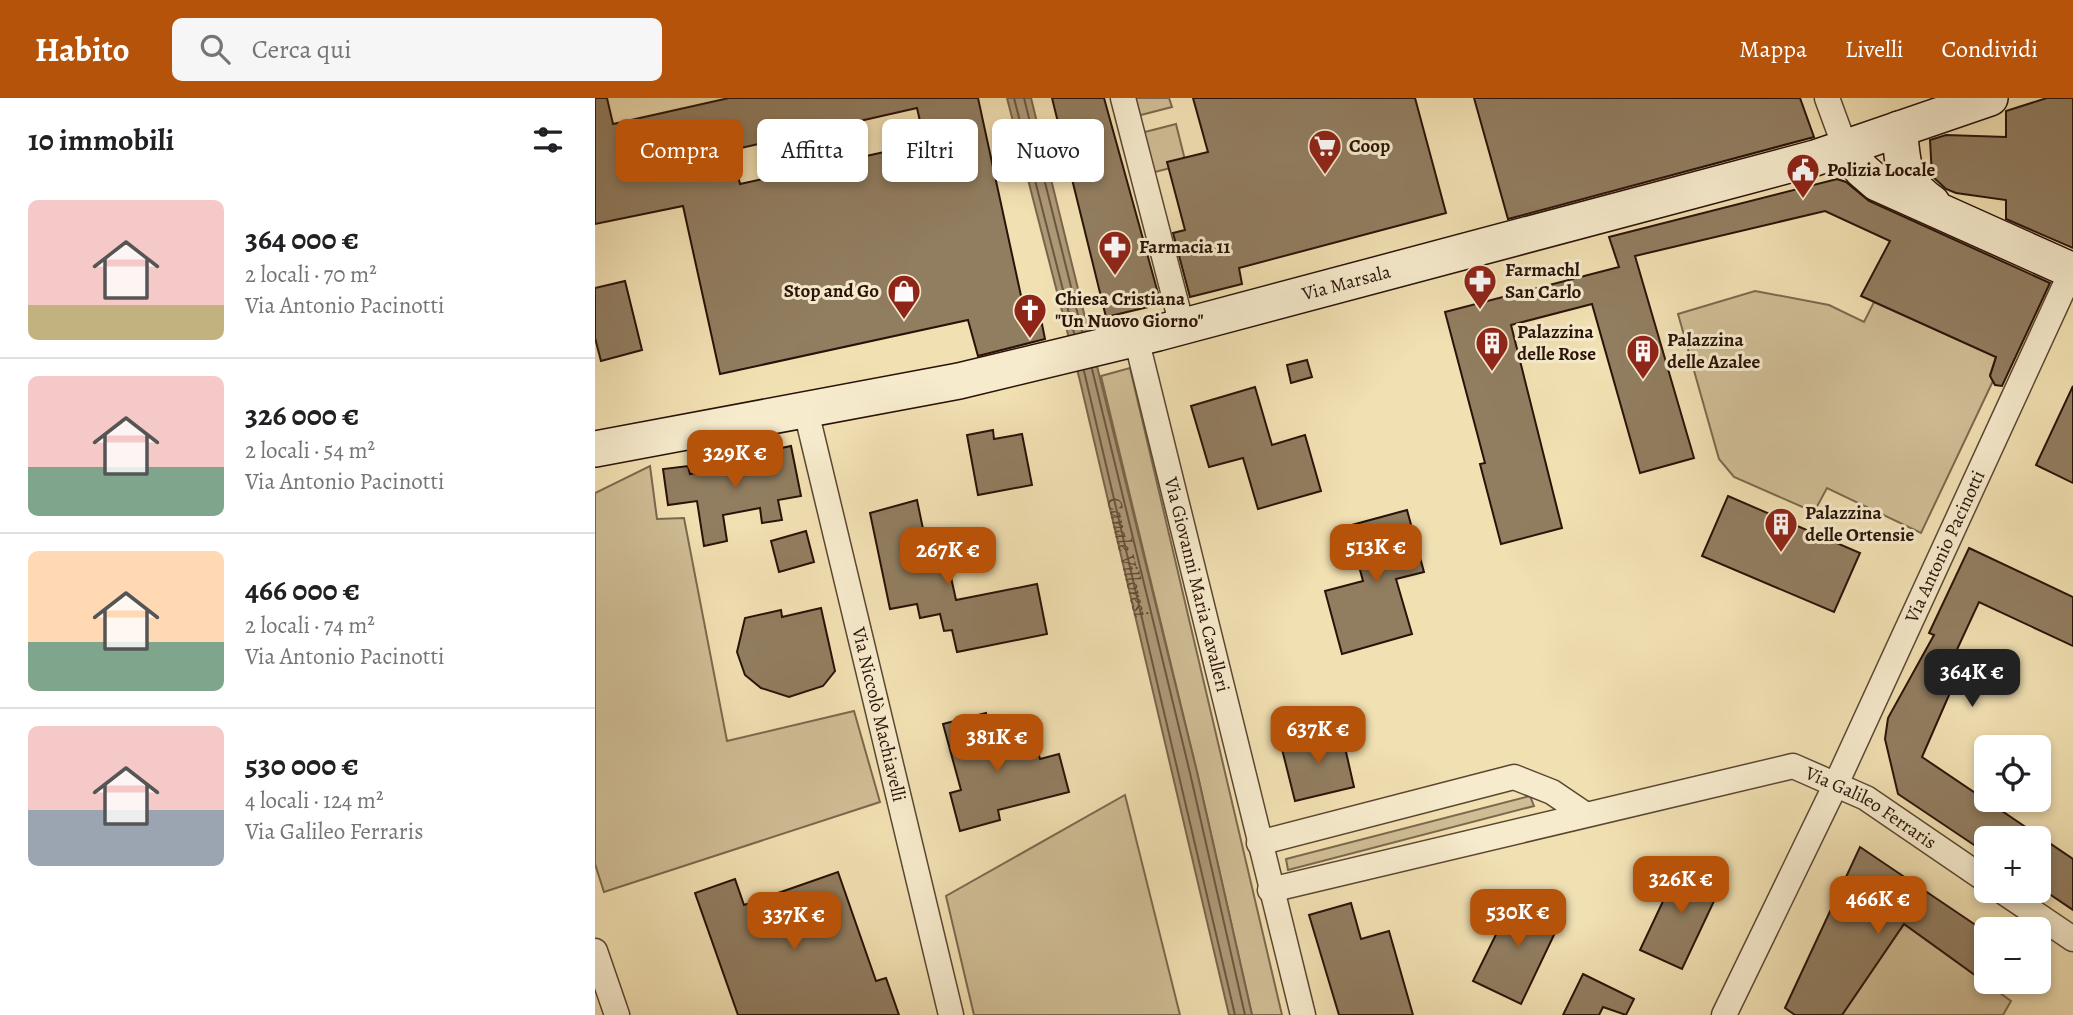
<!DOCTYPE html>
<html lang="it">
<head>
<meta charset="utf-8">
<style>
	body { margin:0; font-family:Alegreya,serif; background:#f6f6f6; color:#202124; height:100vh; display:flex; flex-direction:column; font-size:26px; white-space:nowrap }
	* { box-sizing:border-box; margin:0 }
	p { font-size:23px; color:#757577 }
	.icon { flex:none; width:38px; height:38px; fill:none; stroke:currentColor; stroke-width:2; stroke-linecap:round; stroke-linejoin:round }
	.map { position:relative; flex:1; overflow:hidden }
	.side { display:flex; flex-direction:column; background:#fff; width:595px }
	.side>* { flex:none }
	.banner { position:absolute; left:21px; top:21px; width:665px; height:63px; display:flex; gap:14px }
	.fabs { position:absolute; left:1379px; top:637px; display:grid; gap:14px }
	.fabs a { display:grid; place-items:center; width:77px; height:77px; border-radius:10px; background:#fff; box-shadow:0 4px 10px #0003; font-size:35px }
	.price { position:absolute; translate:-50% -60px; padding:0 16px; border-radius:14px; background:#b45309; color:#fff; font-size:23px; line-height:46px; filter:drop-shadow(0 2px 4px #0008) }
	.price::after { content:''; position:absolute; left:50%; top:42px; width:21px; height:16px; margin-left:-10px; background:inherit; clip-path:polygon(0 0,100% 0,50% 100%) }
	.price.current { background:#222; color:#fff }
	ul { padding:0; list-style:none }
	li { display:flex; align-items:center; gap:21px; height:175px; padding:0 28px }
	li+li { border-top:2px solid #e0e0e0 }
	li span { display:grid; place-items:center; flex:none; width:196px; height:140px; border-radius:10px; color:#555 }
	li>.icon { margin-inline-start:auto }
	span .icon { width:84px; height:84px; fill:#fffc; stroke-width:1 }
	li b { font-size:30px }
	h2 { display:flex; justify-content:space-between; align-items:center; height:84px; padding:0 28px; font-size:30px }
	.pill { padding:0 24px; border-radius:10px; background:#fff; box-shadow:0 4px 10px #0003; font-size:24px; line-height:63px }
	.pill.current { background:#b45309; color:#fff }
	header { display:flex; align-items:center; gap:42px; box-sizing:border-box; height:98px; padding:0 35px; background:#b45309; color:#fff }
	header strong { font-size:33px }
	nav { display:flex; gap:38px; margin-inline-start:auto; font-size:24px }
	.search { width:490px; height:63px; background:#f6f6f6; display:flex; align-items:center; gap:18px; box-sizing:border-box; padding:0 24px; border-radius:10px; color:#757577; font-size:26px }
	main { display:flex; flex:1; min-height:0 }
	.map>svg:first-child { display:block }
	.green { fill:#cfbd95; stroke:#7c684e; stroke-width:2 }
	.water { fill:#ad9a78; stroke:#79644b; stroke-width:2 }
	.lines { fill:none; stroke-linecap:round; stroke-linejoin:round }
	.shore { stroke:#6c5640; stroke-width:2 }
	.building { fill:#917d60; stroke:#2a1208; stroke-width:2; fill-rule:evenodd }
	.street-casing { stroke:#5c4632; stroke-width:27 }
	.secondary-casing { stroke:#2a1208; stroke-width:38 }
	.street { stroke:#f6ebcd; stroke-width:24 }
	.secondary { stroke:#f6ebcd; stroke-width:35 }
	.labels { text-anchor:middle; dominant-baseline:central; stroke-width:6; stroke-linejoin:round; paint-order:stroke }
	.poi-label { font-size:19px; font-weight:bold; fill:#2a1208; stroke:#f6ebcd; text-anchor:start }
	.street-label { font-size:19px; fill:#2a1208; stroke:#f6ebcd }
	.water-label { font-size:21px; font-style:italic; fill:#5e4835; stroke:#f6ebcd }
</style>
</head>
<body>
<header>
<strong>Habito</strong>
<div class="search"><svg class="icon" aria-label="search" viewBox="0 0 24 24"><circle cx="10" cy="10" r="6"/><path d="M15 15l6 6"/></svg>Cerca qui</div>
<nav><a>Mappa</a><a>Livelli</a><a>Condividi</a></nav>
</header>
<main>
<section class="side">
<h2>10 immobili<svg class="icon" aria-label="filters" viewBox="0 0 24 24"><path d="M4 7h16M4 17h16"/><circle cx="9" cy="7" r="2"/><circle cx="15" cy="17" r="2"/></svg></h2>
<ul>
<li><span style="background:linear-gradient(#f6c9c9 75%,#c2b280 0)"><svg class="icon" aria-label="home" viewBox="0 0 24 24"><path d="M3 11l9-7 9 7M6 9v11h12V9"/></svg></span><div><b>364 000 €</b><p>2 locali · 70 m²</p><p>Via Antonio Pacinotti</p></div></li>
<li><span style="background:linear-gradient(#f6c9c9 65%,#7fa58c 0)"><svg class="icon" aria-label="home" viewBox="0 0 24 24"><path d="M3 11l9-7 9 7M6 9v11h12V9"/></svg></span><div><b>326 000 €</b><p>2 locali · 54 m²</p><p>Via Antonio Pacinotti</p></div></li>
<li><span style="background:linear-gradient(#ffd9b3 65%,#7fa58c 0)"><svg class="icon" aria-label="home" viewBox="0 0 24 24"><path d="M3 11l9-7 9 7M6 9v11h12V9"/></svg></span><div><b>466 000 €</b><p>2 locali · 74 m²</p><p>Via Antonio Pacinotti</p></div></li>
<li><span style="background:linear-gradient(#f6c9c9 60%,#9aa5b1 0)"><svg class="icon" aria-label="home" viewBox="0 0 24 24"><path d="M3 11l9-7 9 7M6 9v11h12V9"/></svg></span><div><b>530 000 €</b><p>4 locali · 124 m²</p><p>Via Galileo Ferraris</p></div></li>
</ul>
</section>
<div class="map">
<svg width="1478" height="917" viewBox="0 0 1478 917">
	<rect width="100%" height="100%" fill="#f1e0b2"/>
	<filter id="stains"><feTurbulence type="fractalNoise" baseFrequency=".00286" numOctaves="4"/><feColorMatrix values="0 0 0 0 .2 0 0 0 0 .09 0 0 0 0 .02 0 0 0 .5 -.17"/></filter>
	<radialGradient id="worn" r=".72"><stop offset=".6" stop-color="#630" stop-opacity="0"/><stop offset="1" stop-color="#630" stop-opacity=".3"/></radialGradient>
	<g class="green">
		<path d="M537,0H574L577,9L542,18Z"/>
		<path d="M581,26L591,66L556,75L546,35Z"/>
		<path d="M1160,193L1234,207L1269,224L1279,204L1401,259L1395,277L1398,283L1326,435L1232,390L1219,414L1139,379L1124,361L1083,216Z"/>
		<path d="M535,270L687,917H657L602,674L506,278Z"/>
		<path d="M55,368L62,421L89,420L132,643L259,613L285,704L9,794L0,766V395Z"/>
		<path d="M530,697L585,917H379L351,798Z"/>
		<path d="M935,698L939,708L693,772L691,761Z"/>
		<path d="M1309,826L1416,903L1408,917H1247Z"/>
	</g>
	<path class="water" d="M412,0H436L602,674L657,917H634L485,283Z"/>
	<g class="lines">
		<g class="shore">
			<path d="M419,0L479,235"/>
			<path d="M429,0L487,233"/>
			<path d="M497,271L595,675L650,917"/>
			<path id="s1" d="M489,273L640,917"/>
		</g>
	</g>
	<g class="building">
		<path d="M0,0H12L18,26L134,0H383L433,230L447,226L450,241L383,258L373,222L125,276L88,108L0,126ZM322,10L330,45L145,86L137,52Z"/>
		<path d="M457,0H509L566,206L511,219Z"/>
		<path d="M598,0H820L851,115L644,170L647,186L595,199L578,135L590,132L572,64L613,54Z"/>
		<path d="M879,0H1205L1219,39L913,121Z"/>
		<path d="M1452,0H1478V150L1411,121V102L1361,95L1351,91L1337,78L1335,42L1351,37L1411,39V13Z"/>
		<path d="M1242,81L1251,84L1274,103L1455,185L1407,288L1400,287L1395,278L1401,259L1266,198L1295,143L1230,113L1040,158L1099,360L1045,375L997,206L916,227L967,430L906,446L885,366L890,365L850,214L1024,169L1014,139Z"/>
		<path d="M30,183L47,252L6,263L0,240V190Z"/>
		<path d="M712,262L717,279L696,285L692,267Z"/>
		<path d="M1478,288V385L1441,367Z"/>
		<path d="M660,289L677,347L710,337L726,393L663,411L648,360L614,369L596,308Z"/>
		<path d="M398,332L399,341L427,336L437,387L383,397L372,337Z"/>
		<path d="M196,348L206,398L183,402L187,422L167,425L165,410L128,417L132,443L109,448L102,403L73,407L68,371L93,368L95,376L168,361L167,354Z"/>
		<path d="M1133,398L1265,455L1239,514L1107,458Z"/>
		<path d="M322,402L333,455L350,452L361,502L442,486L452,536L362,554L357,532L349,533L345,516L325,520L322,506L295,511L275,415Z"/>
		<path d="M812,412L829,474L801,481L817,536L747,556L730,493L768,483L753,428Z"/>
		<path d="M211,433L219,464L184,474L176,443Z"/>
		<path d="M1374,450L1478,499V548L1384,504L1358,560L1368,565L1327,659L1478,761V812L1444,789V740H1391V755L1303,696L1290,641L1293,620L1339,537L1334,535Z"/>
		<path d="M226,510L240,573L228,588L194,599L166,590L150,577L142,554L150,520L186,512L187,519Z"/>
		<path d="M391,615L401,656L441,646L445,661L464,656L474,694L403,712L405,722L365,733L355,695L366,692L348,626Z"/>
		<path d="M746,632L759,689L700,703L686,647Z"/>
		<path d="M1265,749L1391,834V885L1309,826L1247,917H1200L1190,910Z"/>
		<path d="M1086,765L1128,784L1087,871L1045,852Z"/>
		<path d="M243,774L281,883L291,880L304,917H143L100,795L140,781L149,807Z"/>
		<path d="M921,796L968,818L926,906L878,883Z"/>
		<path d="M756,805L766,841L794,833L818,917H744L714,817Z"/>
		<path d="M988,876L1039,901L1031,917L1008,909L1004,917H968Z"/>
	</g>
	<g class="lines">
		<defs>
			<g id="street">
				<path d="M528,0L587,228"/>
				<path d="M1232,0L1250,49"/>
				<path id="s2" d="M541,240L708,917"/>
				<path id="s3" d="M211,313L356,917"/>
				<path d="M664,745L919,679L957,694L988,715"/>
				<path id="s4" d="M675,792L1198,668L1271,700L1391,782"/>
				<path d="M1407,793L1478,841"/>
				<path d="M0,853L22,917"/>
				<path id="s5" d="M1129,917L1241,686L1478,170"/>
			</g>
			<g id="secondary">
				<path d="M1304,31C1309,68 1305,82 1337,105"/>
				<path d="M1250,49L1267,72L1282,85L1478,173"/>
				<path id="s6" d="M0,351L364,283L563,235L1220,60L1395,0"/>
			</g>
		</defs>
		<use href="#street" class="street-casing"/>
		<use href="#secondary" class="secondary-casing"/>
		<use href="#street" class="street"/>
		<use href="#secondary" class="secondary"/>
	</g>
	<defs>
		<symbol id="supermarket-pin" viewBox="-11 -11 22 30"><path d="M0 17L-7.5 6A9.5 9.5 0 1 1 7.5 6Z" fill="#8f2418" stroke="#f6ebcd"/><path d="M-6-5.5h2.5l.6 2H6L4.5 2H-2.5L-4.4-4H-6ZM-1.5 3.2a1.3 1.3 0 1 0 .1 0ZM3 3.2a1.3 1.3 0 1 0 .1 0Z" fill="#fff"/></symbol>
		<symbol id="civic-pin" viewBox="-11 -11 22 30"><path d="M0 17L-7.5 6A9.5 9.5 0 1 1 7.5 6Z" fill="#8f2418" stroke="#f6ebcd"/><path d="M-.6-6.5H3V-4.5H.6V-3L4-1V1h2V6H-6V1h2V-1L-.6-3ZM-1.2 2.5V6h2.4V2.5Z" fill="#fff"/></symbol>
		<symbol id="pharmacy-pin" viewBox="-11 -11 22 30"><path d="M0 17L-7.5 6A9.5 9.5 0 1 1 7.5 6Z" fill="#8f2418" stroke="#f6ebcd"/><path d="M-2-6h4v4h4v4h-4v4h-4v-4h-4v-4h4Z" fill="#fff"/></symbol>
		<symbol id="shop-pin" viewBox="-11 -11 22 30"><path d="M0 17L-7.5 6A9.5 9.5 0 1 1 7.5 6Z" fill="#8f2418" stroke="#f6ebcd"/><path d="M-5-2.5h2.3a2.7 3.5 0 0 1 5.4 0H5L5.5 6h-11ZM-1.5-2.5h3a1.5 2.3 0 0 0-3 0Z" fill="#fff"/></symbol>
		<symbol id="church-pin" viewBox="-11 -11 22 30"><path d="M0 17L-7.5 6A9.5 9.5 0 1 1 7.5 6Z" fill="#8f2418" stroke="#f6ebcd"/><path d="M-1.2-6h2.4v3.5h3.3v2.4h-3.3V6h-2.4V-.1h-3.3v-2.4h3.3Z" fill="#fff"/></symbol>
		<symbol id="building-pin" viewBox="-11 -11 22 30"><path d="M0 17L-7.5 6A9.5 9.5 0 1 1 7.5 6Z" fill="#8f2418" stroke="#f6ebcd"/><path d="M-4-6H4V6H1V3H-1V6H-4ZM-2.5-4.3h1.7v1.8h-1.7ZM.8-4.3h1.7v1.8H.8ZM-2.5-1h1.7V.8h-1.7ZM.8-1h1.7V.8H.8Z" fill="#fff"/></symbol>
	</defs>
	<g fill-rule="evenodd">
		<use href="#supermarket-pin" x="711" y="29" width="38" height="52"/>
		<use href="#civic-pin" x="1189" y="53" width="38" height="52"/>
		<use href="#pharmacy-pin" x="501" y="130" width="38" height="52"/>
		<use href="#pharmacy-pin" x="866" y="164" width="38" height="52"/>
		<use href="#shop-pin" x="290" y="174" width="38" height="52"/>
		<use href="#church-pin" x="416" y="193" width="38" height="52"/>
		<use href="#building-pin" x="878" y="226" width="38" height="52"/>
		<use href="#building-pin" x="1029" y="234" width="38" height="52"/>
		<use href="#building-pin" x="1167" y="407" width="38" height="52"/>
	</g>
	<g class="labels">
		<g class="poi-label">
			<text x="754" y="48">Coop</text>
			<text x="1232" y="72">Polizia Locale</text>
			<text x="544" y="149">Farmacia 11</text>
			<text x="910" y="172">Farmachl<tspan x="910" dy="22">San Carlo</tspan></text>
			<text x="284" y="193" text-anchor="end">Stop and Go</text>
			<text x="460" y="201">Chiesa Cristiana<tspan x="460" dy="22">"Un Nuovo Giorno"</tspan></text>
			<text x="922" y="234">Palazzina<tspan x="922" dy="22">delle Rose</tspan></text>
			<text x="1072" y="242">Palazzina<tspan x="1072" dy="22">delle Azalee</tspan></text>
			<text x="1210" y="415">Palazzina<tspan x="1210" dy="22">delle Ortensie</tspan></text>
		</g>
		<g class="street-label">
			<text stroke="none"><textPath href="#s6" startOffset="770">Via Marsala</textPath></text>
			<text stroke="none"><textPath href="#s5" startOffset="518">Via Antonio Pacinotti</textPath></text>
			<text stroke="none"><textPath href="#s2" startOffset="254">Via Giovanni Maria Cavalleri</textPath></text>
			<text stroke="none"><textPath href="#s3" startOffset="312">Via Niccolò Machiavelli</textPath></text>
			<text stroke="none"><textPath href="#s4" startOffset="626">Via Galileo Ferraris</textPath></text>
		</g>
		<g class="water-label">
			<text stroke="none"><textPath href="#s1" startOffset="191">Canale Villoresi</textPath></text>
		</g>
	</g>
	<rect width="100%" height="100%" filter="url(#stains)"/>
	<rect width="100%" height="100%" fill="url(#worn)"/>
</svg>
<div class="fabs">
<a><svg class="icon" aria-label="locate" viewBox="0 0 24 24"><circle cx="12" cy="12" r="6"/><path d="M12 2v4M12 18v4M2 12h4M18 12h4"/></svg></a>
<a>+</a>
<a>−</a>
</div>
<b class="price" style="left:140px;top:392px">329K €</b>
<b class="price" style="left:781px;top:486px">513K €</b>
<b class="price" style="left:353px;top:489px">267K €</b>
<b class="price current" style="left:1377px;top:611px">364K €</b>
<b class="price" style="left:723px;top:668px">637K €</b>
<b class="price" style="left:402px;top:676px">381K €</b>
<b class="price" style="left:1086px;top:818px">326K €</b>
<b class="price" style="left:1283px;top:838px">466K €</b>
<b class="price" style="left:923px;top:851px">530K €</b>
<b class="price" style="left:199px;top:854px">337K €</b>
<div class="banner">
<a class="pill current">Compra</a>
<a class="pill">Affitta</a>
<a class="pill">Filtri</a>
<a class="pill">Nuovo</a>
</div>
</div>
</main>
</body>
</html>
